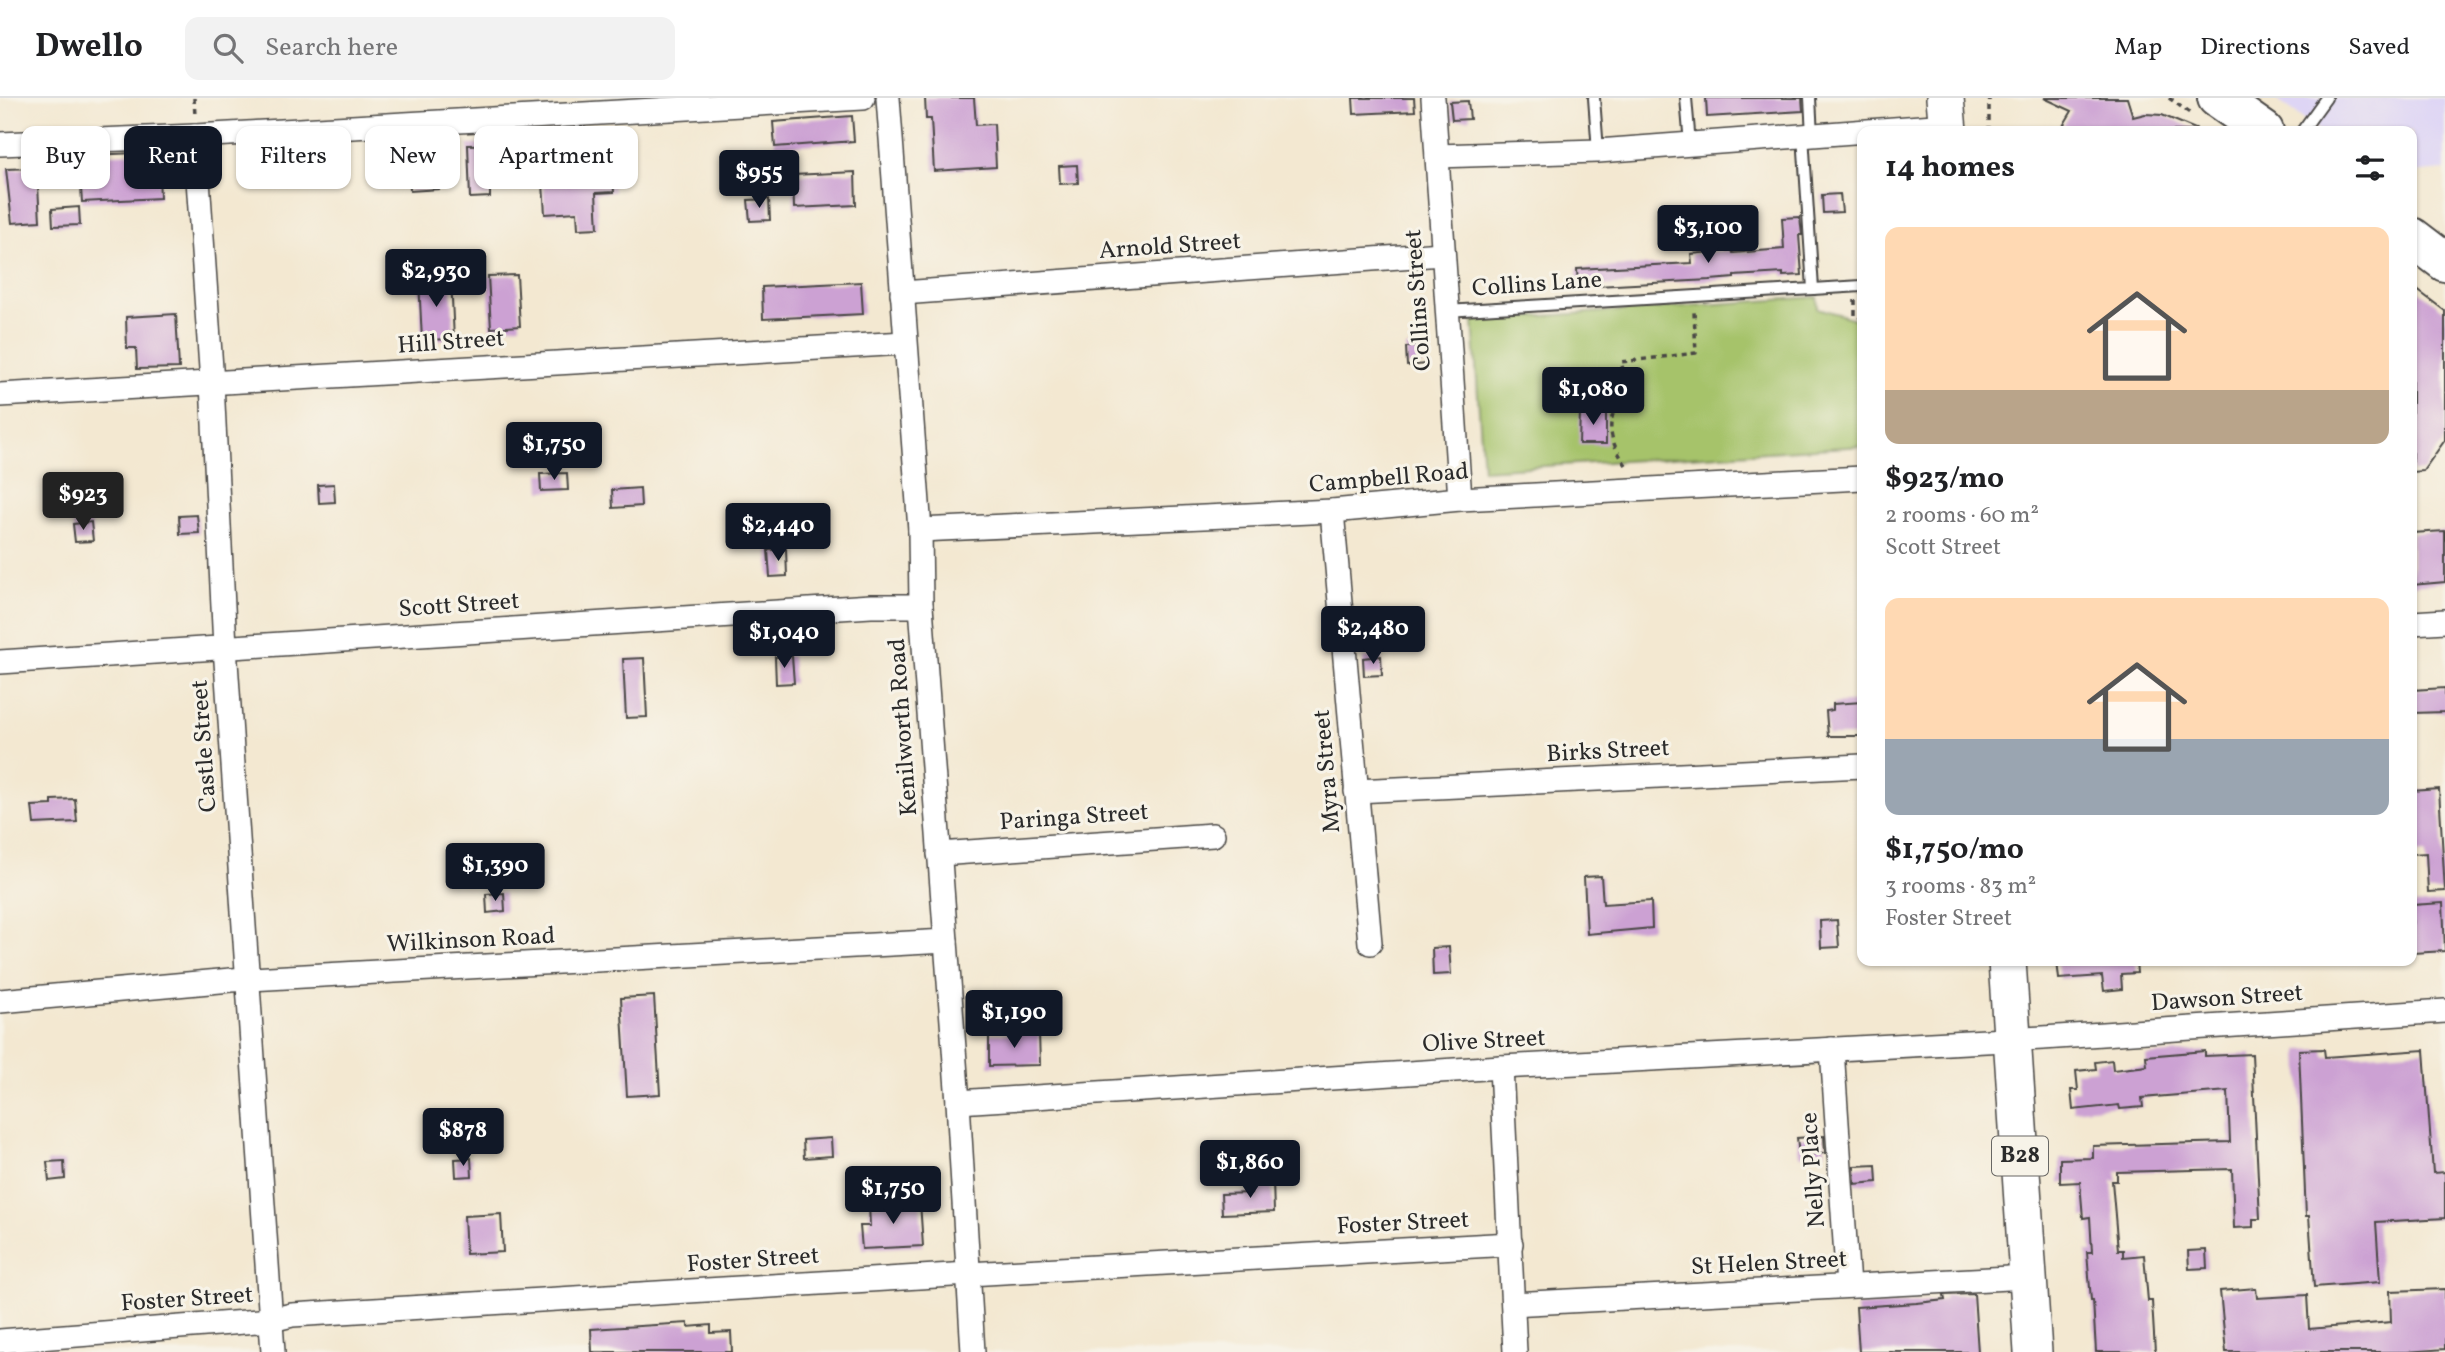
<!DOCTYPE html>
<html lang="en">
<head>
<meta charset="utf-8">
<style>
	body { margin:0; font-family:Vollkorn,serif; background:#f2f2f2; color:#202124; height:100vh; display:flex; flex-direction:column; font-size:26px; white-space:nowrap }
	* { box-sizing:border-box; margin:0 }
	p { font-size:23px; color:#757577 }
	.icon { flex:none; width:38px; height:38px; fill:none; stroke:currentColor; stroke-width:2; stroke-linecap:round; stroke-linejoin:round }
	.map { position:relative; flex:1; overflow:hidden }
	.panel { position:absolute; left:1857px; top:28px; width:560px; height:840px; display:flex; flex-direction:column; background:#fff; border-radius:14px; box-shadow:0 2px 5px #0004 }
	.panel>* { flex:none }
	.hud { position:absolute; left:21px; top:28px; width:665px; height:63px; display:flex; gap:14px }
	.price { position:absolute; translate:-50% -60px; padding:0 16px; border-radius:7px; background:#111827; color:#fff; font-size:23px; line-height:46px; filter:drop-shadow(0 2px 4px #0008) }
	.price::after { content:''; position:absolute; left:50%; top:42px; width:21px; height:16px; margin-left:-10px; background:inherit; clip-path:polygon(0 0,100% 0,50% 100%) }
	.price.active { background:#222; color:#fff }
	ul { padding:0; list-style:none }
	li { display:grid; align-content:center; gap:14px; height:371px; padding:0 28px }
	li span { display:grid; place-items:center; height:217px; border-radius:14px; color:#555 }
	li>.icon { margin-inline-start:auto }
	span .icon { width:126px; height:126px; fill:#fffc; stroke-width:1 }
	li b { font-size:30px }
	h2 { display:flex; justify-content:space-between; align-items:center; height:84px; padding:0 28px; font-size:30px }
	.chip { padding:0 24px; border-radius:14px; background:#fff; box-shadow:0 2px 5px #0004; font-size:24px; line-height:63px }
	.chip.active { background:#111827; color:#fff }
	header { display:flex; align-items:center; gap:42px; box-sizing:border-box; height:98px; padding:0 35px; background:#fff; border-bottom:2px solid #e0e0e0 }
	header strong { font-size:33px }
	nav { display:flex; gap:38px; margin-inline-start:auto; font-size:24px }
	.search { width:490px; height:63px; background:#f2f2f2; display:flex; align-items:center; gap:18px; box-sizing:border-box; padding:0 24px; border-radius:14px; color:#757577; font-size:26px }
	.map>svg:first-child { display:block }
	.built { fill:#ded5f5 }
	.green { fill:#a6c36a; stroke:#68774a; stroke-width:2 }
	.building { fill:#cca1d3 }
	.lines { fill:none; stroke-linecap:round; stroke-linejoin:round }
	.lane-casing { stroke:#494744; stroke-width:14 }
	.street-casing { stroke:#494744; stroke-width:26 }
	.primary-casing { stroke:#494744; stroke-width:40 }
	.highway-casing { stroke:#494744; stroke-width:42 }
	.path { stroke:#494744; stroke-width:3.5; stroke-dasharray:5 5; stroke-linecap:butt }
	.lane { stroke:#fff; stroke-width:10 }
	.street { stroke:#fff; stroke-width:23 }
	.primary { stroke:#fff; stroke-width:37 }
	.highway { stroke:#fff; stroke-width:38 }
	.labels { text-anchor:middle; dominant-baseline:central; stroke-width:6; stroke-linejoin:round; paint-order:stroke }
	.shield { fill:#f7f3e8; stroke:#686764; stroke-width:2 }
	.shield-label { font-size:23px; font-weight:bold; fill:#2b2b2b }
	.street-label { font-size:24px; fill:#2b2b2b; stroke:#f7f3e8 }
</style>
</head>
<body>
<header>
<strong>Dwello</strong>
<div class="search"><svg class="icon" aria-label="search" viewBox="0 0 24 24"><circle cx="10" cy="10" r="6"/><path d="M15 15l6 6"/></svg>Search here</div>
<nav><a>Map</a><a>Directions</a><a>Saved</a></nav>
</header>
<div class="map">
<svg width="2445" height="1254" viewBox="0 0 2445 1254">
	<rect width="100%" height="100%" fill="#f7f3e8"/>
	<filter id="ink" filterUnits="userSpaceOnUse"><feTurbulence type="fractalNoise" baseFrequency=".0143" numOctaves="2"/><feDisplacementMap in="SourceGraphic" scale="14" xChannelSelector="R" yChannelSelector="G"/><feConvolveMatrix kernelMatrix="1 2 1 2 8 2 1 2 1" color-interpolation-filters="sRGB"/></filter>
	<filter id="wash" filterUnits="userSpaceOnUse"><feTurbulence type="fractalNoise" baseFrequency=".00686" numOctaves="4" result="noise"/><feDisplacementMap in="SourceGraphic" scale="28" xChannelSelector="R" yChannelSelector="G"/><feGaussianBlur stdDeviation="1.57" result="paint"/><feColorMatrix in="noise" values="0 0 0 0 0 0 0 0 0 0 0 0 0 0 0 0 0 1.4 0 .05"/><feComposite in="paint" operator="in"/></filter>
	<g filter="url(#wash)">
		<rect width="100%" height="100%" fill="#f3e8d1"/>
		<path class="built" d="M2274,0H2445V72L2412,75V33H2320Z"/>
		<path class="green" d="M1817,199L1818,210L1862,223V348L1483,372L1473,223Z"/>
		<g id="blocks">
			<g class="building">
				<path d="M925,0H974L976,27L994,26L996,69L934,73L931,21H926Z"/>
				<path d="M1353,0H1414L1415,13L1354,16Z"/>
				<path d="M1706,0H1802L1803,13L1707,19Z"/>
				<path d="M2044,0H2127L2133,19L2145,16L2162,17L2200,33H2060L2072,13Z"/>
				<path d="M1468,3L1470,21L1452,22L1450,4Z"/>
				<path d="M852,18L854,43L775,49L773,24Z"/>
				<path d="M610,34L614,94L596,95L598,130L578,131L577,114L545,116L540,41L591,38V35Z"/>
				<path d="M437,42L439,91L410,93L408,43Z"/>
				<path d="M502,46L503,91H490V99L470,100L468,47Z"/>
				<path d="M158,54L160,100L82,104L80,76H72L70,58Z"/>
				<path d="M1077,67L1078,85L1060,86L1059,68Z"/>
				<path d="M37,70L40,123L12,125L6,71Z"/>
				<path d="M855,74L856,107L794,110L793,77Z"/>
				<path d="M1840,96L1842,114L1823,115L1822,97Z"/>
				<path d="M769,101L770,122L750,123L748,102Z"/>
				<path d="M79,109L80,127L53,128L52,111Z"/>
				<path d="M1800,119L1802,137H1799L1802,177L1783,178V175L1734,178V180L1710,182L1578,189L1577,171L1692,165L1691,156L1732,152L1733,155L1784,151L1782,120Z"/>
				<path d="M517,177L520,228L491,230L488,178Z"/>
				<path d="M451,181L454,241L422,242L419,182Z"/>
				<path d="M861,184L863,216L763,221L762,189Z"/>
				<path d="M2412,188L2445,213V342L2423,373L2412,374Z"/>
				<path d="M176,216L179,270L137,271L136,250H127L126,219Z"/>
				<path d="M1424,248L1425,266L1407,268L1406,249Z"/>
				<path d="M1606,312V346H1579L1580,313Z"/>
				<path d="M567,375L568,392L541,393L540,376Z"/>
				<path d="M334,386L335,404L319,405L318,387Z"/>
				<path d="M640,390L641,408L613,410L612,392Z"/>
				<path d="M197,417L199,435L180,436L179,418Z"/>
				<path d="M91,424L93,443L75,444L73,426Z"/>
				<path d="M2445,433V484L2412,487V435Z"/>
				<path d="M786,451L787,478L770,479L768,452Z"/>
				<path d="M792,558L794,585L776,586L775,559Z"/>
				<path d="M1381,558L1382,577L1364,578L1363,560Z"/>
				<path d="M644,560L647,619L626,620L623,561Z"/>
				<path d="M2445,590V614L2412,615V592Z"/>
				<path d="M1862,604V638H1828L1826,613L1833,612V606Z"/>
				<path d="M2439,691L2445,793L2428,794L2426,755L2412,756V693Z"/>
				<path d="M75,701L77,724L34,726L32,708L52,707V702Z"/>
				<path d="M1601,778L1603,806L1651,803L1652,830L1587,836L1584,779Z"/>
				<path d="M504,795L505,813L487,815L486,796Z"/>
				<path d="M2443,805L2445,853L2413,855L2412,807Z"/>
				<path d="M1837,822L1839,849L1821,850L1820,823Z"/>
				<path d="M1449,849L1451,876L1433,877L1432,850Z"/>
				<path d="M2057,863H2136L2137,875L2121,876L2122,891L2104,893L2102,878L2059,881Z"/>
				<path d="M654,898L660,996L627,998L621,900Z"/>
				<path d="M1039,935L1040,967L989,968V936Z"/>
				<path d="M2324,951L2325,959L2424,952L2433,1075L2445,1074V1120L2376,1124L2380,1184L2314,1189L2309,1118H2306L2299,952Z"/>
				<path d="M2205,953V958L2252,956L2260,1121H2253V1129L2234,1130L2232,1071L2117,1074V1083H2112L2118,1152H2123V1159L2144,1157L2148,1203H2152L2155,1254H2096L2093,1202H2091L2087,1154H2092L2090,1119L2083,1120L2080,1084L2060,1085V1061L2093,1060V1048L2230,1044L2228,993L2142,1000L2143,1009L2120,1011L2119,1007L2073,1012L2071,992H2078L2076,973L2096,971L2095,964L2112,962L2113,972L2147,968L2146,958Z"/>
				<path d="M1824,1038L1825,1055L1799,1057L1797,1040Z"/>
				<path d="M831,1040L832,1058L804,1060L803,1042Z"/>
				<path d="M471,1060L472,1078L456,1079L455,1061Z"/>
				<path d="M64,1063L65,1081L49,1083L47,1064Z"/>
				<path d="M1876,1067L1877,1084L1855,1086L1854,1068Z"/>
				<path d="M1273,1083L1274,1114L1222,1116L1221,1096L1251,1095V1084Z"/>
				<path d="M920,1104L923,1148L862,1151L860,1128H870L869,1107Z"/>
				<path d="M501,1116L503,1154L466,1156L464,1118Z"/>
				<path d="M2206,1152L2207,1170L2189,1171L2188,1153Z"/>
				<path d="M2256,1190L2257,1200L2307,1197L2309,1231L2391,1224L2390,1193L2445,1191V1251L2407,1254H2226L2220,1193Z"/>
				<path d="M1974,1196L1978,1254H1859L1856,1209L1917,1205L1945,1202L1944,1197Z"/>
				<path d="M688,1225V1229L711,1227V1235L731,1234L732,1254H592L591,1231Z"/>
			</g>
		</g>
	</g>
	<g filter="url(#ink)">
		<use href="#blocks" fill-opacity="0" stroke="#494744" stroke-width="2"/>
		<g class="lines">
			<defs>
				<g id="lane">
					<path d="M1594,0L1598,53"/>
					<path d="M1686,0L1690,46"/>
					<path d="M1810,0L1812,37"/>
					<path d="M2302,33L2326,0"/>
					<path d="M1813,191L1862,188"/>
					<path d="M1446,213L1813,191L1803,37"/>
				</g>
				<g id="street">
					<path d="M888,0L920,432L921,508L958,1004L973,1254"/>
					<path d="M1433,0L1460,401"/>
					<path d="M195,38L212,285L225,549L273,1254"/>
					<path d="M0,46L195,38L863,0"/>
					<path d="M1437,58L1598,53L1947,27"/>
					<path d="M902,195L1442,156"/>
					<path d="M0,297L905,245"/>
					<path d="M1332,413L1370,845"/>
					<path d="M920,432L1332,413L1460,401L1862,380"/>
					<path d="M2412,525L2445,523"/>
					<path d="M0,564L871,508H921"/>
					<path d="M1356,693L1862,668"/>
					<path d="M939,756L1213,737"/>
					<path d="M0,903L231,882L946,843"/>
					<path d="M1832,951L1848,1188"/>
					<path d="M1501,969L1515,1254"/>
					<path d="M958,1004L1501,969L2043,940L2445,913"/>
					<path d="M1513,1206L2028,1179"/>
					<path d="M0,1243L271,1222L292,1217L969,1176L1511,1146"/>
				</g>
				<g id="primary">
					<path d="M1945,0L1948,33"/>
					<path d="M2007,863L2033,1254"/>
				</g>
				<g id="highway">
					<path d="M2217,0L2264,33"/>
					<path d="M2412,139L2445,164"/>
				</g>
			</defs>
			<use href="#lane" class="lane-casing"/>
			<use href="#street" class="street-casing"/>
			<use href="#primary" class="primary-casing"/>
			<use href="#highway" class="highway-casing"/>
			<g class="path">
				<path d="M194,0L195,18"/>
				<path d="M2169,0L2191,16"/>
				<path d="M1989,33V0"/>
				<path d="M1855,202V218L1862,220"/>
				<path d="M1626,367C1588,313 1635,308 1621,264L1696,255L1694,214"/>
			</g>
			<use href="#lane" class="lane"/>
			<use href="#street" class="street"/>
			<use href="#primary" class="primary"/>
			<use href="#highway" class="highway"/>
		</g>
	</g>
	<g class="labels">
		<rect class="shield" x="1992" y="1038.5" width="56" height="39" rx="5"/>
		<g class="shield-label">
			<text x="2020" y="1058">B28</text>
		</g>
		<g class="street-label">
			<text transform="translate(1170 149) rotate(-4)">Arnold Street</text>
			<text transform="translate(1537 187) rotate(-4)">Collins Lane</text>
			<text transform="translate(1419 202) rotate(-94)">Collins Street</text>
			<text transform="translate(451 245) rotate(-4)">Hill Street</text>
			<text transform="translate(1389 381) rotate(-5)">Campbell Road</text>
			<text transform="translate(459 508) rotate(-4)">Scott Street</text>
			<text transform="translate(904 629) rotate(-94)">Kenilworth Road</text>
			<text transform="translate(205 648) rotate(-94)">Castle Street</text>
			<text transform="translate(1608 654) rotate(-3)">Birks Street</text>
			<text transform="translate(1328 673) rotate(-95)">Myra Street</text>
			<text transform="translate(1074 720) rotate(-4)">Paringa Street</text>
			<text transform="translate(471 843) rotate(-3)">Wilkinson Road</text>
			<text transform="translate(2227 901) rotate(-4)">Dawson Street</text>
			<text transform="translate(1484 944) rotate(-3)">Olive Street</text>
			<text transform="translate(1814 1072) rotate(-94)">Nelly Place</text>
			<text transform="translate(1403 1126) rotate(-3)">Foster Street</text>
			<text transform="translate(753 1163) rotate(-4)">Foster Street</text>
			<text transform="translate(1769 1166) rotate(-3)">St Helen Street</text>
			<text transform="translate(187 1202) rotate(-4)">Foster Street</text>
		</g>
	</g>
</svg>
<b class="price" style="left:759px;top:112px">$955</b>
<b class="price" style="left:1708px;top:167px">$3,100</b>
<b class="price" style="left:436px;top:211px">$2,930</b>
<b class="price" style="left:1593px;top:329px">$1,080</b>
<b class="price" style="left:554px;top:384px">$1,750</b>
<b class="price active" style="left:83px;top:434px">$923</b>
<b class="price" style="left:778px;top:465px">$2,440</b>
<b class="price" style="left:1373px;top:568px">$2,480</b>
<b class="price" style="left:784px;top:572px">$1,040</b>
<b class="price" style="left:495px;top:805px">$1,390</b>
<b class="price" style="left:1014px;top:952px">$1,190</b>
<b class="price" style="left:463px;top:1070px">$878</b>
<b class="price" style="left:1250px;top:1102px">$1,860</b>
<b class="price" style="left:893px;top:1128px">$1,750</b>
<div class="hud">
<a class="chip">Buy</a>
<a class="chip active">Rent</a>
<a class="chip">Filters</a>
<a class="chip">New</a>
<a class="chip">Apartment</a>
</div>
<section class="panel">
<h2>14 homes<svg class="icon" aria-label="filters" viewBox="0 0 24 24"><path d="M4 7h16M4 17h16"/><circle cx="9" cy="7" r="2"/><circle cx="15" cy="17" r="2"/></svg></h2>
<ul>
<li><span style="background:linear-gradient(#ffd9b3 75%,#b9a48a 0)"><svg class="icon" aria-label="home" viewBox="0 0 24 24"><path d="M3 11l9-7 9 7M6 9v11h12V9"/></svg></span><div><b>$923/mo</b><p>2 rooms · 60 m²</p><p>Scott Street</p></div></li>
<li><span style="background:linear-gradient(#ffd9b3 65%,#9aa5b1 0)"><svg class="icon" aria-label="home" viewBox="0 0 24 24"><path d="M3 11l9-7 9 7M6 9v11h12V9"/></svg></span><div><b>$1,750/mo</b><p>3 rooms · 83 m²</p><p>Foster Street</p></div></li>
</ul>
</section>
</div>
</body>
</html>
